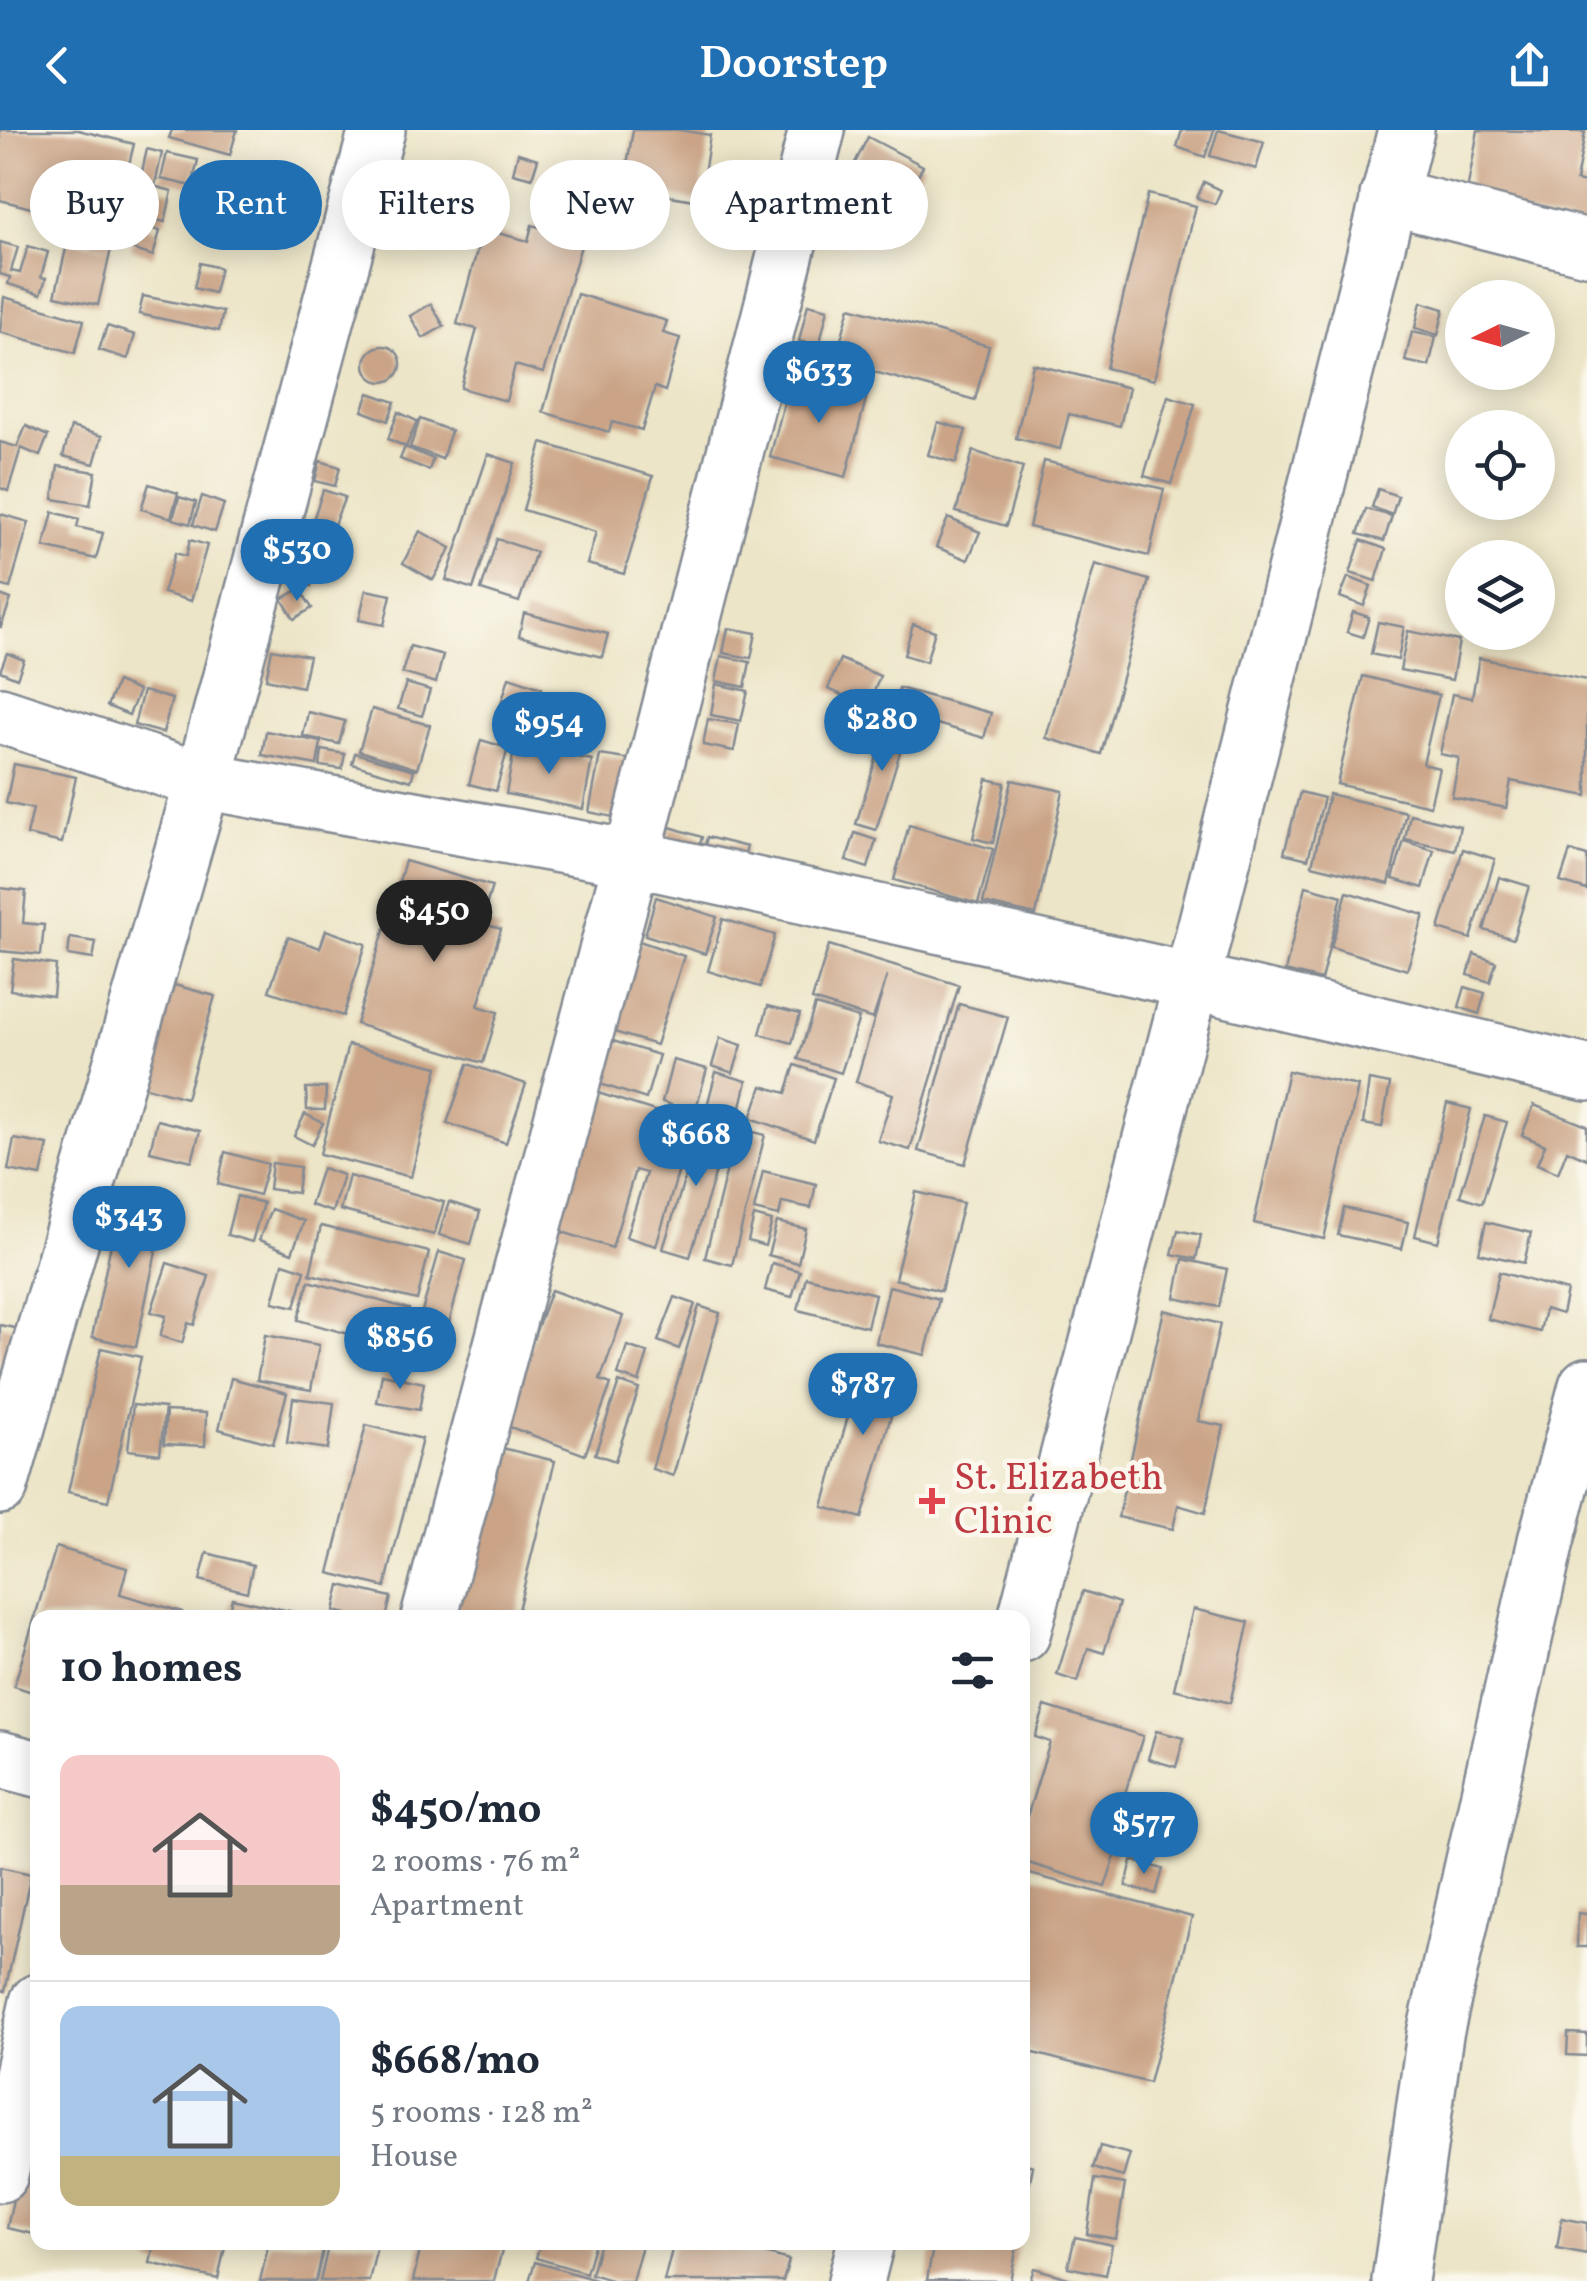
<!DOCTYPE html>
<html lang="en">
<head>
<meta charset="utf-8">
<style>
	body { margin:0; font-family:Vollkorn,serif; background:#f2f2f3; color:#1f2937; height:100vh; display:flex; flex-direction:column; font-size:38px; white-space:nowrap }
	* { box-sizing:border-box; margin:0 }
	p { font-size:32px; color:#747a83 }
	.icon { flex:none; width:55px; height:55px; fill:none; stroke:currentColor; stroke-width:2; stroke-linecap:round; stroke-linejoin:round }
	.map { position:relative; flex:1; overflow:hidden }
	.panel { position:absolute; left:30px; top:1480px; width:1000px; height:640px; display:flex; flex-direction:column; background:#fff; border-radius:20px; box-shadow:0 5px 25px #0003 }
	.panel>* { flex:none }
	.banner { position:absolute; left:30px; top:30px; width:1000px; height:90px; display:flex; gap:20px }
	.needle { width:65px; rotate:265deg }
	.buttons { position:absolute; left:1445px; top:150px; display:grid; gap:20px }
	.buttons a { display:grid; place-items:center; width:110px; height:110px; border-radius:50%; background:#fff; box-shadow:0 5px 25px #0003; font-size:50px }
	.price { position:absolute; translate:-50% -85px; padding:0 22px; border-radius:35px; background:#1f6fb2; color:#fff; font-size:32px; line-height:65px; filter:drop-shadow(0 2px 5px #0008) }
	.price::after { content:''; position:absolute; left:50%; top:60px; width:30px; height:22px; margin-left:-15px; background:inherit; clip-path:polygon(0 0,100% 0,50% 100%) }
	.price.on { background:#222; color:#fff }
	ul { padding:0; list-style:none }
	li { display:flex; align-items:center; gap:30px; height:250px; padding:0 30px }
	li+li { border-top:2px solid #e0e1e3 }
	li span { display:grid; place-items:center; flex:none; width:280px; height:200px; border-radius:20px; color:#555 }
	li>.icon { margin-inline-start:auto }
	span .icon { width:120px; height:120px; fill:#fffc; stroke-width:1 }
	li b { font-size:42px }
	h2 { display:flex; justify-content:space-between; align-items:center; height:120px; padding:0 30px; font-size:42px }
	.tag { padding:0 35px; border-radius:45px; background:#fff; box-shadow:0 5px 25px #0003; font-size:35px; line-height:90px }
	.tag.on { background:#1f6fb2; color:#fff }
	header { display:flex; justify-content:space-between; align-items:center; height:130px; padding:0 30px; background:#1f6fb2; color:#fff; font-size:45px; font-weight:600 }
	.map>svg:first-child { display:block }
	.building { fill:#cba487 }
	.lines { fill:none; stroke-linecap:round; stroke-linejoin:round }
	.minor-casing { stroke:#848a92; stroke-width:60 }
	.minor { stroke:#fff; stroke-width:55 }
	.health-dot { fill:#e0444e; stroke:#fbf7ec; stroke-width:4 }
	.labels { text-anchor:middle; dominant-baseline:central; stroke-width:9; stroke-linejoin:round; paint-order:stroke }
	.health-label { font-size:38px; fill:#be3a42; stroke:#fbf7ec; text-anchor:start }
</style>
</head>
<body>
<header><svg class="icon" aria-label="back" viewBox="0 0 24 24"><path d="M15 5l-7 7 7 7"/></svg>Doorstep<svg class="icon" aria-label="share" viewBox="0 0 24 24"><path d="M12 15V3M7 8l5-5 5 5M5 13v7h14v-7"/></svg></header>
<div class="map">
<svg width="1587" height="2151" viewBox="0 0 1587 2151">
	<rect width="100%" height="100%" fill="#fbf7ec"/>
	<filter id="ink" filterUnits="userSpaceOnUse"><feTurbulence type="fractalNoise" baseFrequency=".01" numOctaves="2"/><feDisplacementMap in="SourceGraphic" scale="20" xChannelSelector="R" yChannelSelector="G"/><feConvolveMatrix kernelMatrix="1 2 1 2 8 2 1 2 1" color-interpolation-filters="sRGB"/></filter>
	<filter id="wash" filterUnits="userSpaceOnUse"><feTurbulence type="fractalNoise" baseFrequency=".0048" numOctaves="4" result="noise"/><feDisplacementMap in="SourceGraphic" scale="40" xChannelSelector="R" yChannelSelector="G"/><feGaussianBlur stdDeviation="2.25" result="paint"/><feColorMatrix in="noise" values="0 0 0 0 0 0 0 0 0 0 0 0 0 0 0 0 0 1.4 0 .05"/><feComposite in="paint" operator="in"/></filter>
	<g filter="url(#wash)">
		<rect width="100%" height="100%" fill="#ece5c7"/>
		<g id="blocks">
			<g class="building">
				<path d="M0,0H78L134,14L113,99L0,70Z"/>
				<path d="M172,0H237L230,25L169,8Z"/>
				<path d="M633,0H679L710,5L700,71L623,58Z"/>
				<path d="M1182,0H1214L1205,27L1177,17Z"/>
				<path d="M1218,0L1264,12L1256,39L1210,26Z"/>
				<path d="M1478,0L1585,2L1576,51L1587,53V96L1465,72Z"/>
				<path d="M868,7L923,36L904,72L850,43Z"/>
				<path d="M147,19L162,23L155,55L140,51Z"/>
				<path d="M167,23L198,30L192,56L161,49Z"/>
				<path d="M518,23L538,29L532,48L513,43Z"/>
				<path d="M213,40L242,49L233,78L204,70Z"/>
				<path d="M248,44L276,52L268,85L240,78Z"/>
				<path d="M847,52L870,62L860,91L836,83Z"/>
				<path d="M1204,52L1221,60L1215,74L1197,68Z"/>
				<path d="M142,53L172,61L165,92L134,85Z"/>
				<path d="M1148,64L1196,76L1154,250L1106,238Z"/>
				<path d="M139,94L160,101L153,126L131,119Z"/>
				<path d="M532,95L583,109L543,243L515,235L506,271L461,258L477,199L457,194L483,99L528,111Z"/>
				<path d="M95,98L114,103L110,118L91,113Z"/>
				<path d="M68,110L111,119L98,175L55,166Z"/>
				<path d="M0,112L18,117L11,141L20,143L28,116L48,122L41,147L46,148L41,164L8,154L10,147L0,144Z"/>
				<path d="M200,133L220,138L214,163L194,158Z"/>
				<path d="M577,164L667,191L663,203L680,208L665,261L655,257L642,300L612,292L609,302L543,282Z"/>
				<path d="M143,166L223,182L219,201L139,184Z"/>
				<path d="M4,167L84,190L75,223L0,202Z"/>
				<path d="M1421,172L1444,179L1438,205L1415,198Z"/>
				<path d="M431,174L444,196L423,208L410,186Z"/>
				<path d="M808,174L828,179L819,216L799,211Z"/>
				<path d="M850,177L989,216L975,270L835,231Z"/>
				<path d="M107,196L135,205L128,229L99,220Z"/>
				<path d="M1412,202L1436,207L1429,236L1405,231Z"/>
				<circle cx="383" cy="234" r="18"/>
				<path d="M1033,234L1129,258L1120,296L1069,284L1060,319L1016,308Z"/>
				<path d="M791,246L867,265L846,347L770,327Z"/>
				<path d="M369,263L395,272L388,291L362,281Z"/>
				<path d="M1168,266L1195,274L1171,354L1144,346Z"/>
				<path d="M398,282L417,291L406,317L388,309Z"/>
				<path d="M420,289L451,301L442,329L410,317Z"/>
				<path d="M938,292L966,300L956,333L928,325Z"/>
				<path d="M26,296L48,306L40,326L21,318L8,361L0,358V312L17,317Z"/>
				<path d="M71,297L102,306L94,334L63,326Z"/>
				<path d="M542,313L653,346L624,444L587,434L596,402L523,380Z"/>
				<path d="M405,317L433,329L429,340L400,329Z"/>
				<path d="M973,321L1023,337L1006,396L956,382Z"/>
				<path d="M488,324L515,333L473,459L446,450Z"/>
				<path d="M320,331L340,337L335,356L315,351Z"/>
				<path d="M1044,331L1164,359L1149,426L1029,397Z"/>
				<path d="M58,336L96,342L90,375L53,369Z"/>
				<path d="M149,354L178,363L171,388L141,379Z"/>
				<path d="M1378,359L1398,366L1392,385L1372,377Z"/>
				<path d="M323,360L345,367L333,397L313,390Z"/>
				<path d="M202,366L224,374L215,402L193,395Z"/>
				<path d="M179,367L196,372L190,394L173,389Z"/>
				<path d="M1366,379L1392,386L1384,411L1358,404Z"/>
				<path d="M53,382L79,389L77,397L103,403L96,429L44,417Z"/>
				<path d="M0,384L29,392L10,458L0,455Z"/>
				<path d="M948,388L980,402L968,430L936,417Z"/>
				<path d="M420,401L451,418L433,450L403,433Z"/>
				<path d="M497,409L536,422L519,472L481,460Z"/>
				<path d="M190,410L207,415L191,471L163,463L175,423L186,426Z"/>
				<path d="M1361,410L1386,419L1376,451L1350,443Z"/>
				<path d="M294,428L317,434L311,456L289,452Z"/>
				<path d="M1095,434L1149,450L1101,624L1046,608Z"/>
				<path d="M1348,447L1371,456L1364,476L1340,467Z"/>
				<path d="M300,459L312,478L294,489L282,469Z"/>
				<path d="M366,460L391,465L384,495L359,490Z"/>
				<path d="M0,465L11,469L1,497H0Z"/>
				<path d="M1353,482L1369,487L1363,507L1347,502Z"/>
				<path d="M524,483L608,504L602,527L519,506Z"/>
				<path d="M1378,492L1404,497L1398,530L1371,524Z"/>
				<path d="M913,494L935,501L926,532L904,525Z"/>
				<path d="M728,498L756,503L751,528L723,523Z"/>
				<path d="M1408,501L1459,511L1452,550L1400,540Z"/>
				<path d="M410,516L443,525L436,553L402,543Z"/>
				<path d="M272,519L309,526L302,557L266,549Z"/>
				<path d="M7,523L24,530L17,548L0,541Z"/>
				<path d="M721,526L750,532L745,557L716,551Z"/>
				<path d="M1479,528L1587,550V666L1511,651L1506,678L1452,667L1459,628L1440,624L1452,564L1472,568Z"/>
				<path d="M840,529L880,546L868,576L828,559Z"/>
				<path d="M1363,546L1439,565L1423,634L1439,638L1430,676L1337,654Z"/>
				<path d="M509,547L542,558L532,592L499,581Z"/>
				<path d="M117,552L139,561L129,585L107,576Z"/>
				<path d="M406,553L430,560L422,586L398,579Z"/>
				<path d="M716,554L748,561L741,591L711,585Z"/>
				<path d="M899,558L991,583L984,608L893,581Z"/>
				<path d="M143,561L172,569L163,603L134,595Z"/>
				<path d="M372,579L430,595L417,639L359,621Z"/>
				<path d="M308,582L345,591L339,614L303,606Z"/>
				<path d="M889,587L909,593L876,700L856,694Z"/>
				<path d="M708,589L739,594L734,621L703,615Z"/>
				<path d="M266,601L321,612L317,635L262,625Z"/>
				<path d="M481,610L508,618L496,661L469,654Z"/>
				<path d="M515,615L592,630L583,679L506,664Z"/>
				<path d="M322,620L345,624L342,639L320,636Z"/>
				<path d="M355,623L414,640L411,651L352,634Z"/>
				<path d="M600,625L639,631L628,690L589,682Z"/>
				<path d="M14,634L76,647L62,713L27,705L33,679L6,673Z"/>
				<path d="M987,649L1005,653L993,713L973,708Z"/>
				<path d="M1012,650L1063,661L1036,785L983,773Z"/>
				<path d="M1300,662L1324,668L1308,729L1284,723Z"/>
				<path d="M1329,664L1406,682L1389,754L1312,735Z"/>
				<path d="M1410,684L1460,696L1455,720L1405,709Z"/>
				<path d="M909,695L993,719L978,774L894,750Z"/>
				<path d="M670,697L702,707L693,741L660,730Z"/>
				<path d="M855,703L876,710L868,738L846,731Z"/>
				<path d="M707,707L747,717L742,736L702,727Z"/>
				<path d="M1404,711L1434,720L1423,758L1393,749Z"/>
				<path d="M1463,719L1495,729L1471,809L1439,799Z"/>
				<path d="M1570,721L1587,726V760L1560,752Z"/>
				<path d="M405,731L492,756L481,793L501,799L478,876L498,882L483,933L356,894Z"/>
				<path d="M1499,747L1529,756L1513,809L1484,800Z"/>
				<path d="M1306,756L1342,766L1321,850L1285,841Z"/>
				<path d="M0,758L26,761L23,793L44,795L41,825L0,821Z"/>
				<path d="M1347,762L1424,785L1407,840L1331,817Z"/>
				<path d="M656,767L717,787L705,824L645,805Z"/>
				<path d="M723,789L775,805L760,857L708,841Z"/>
				<path d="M326,800L366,814L343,886L269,861L288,807L320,818Z"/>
				<path d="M70,808L96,812L93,829L68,825Z"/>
				<path d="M639,811L684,826L656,915L611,901Z"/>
				<path d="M829,815L959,855L910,1020L878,1011L893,964L856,952L887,846L873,889L812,870Z"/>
				<path d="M1474,824L1496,832L1490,852L1468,845Z"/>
				<path d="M14,829L56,835L53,866L10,860Z"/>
				<path d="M167,853L215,866L186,968L139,955Z"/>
				<path d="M1465,857L1485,863L1479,884L1459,877Z"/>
				<path d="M959,874L1008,887L965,1034L918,1021Z"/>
				<path d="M815,875L859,888L841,943L798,929Z"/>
				<path d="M768,876L800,884L792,913L760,904Z"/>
				<path d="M720,908L742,915L733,943L712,936Z"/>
				<path d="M613,911L659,925L646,969L600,954Z"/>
				<path d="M348,915L438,937L411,1047L320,1024Z"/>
				<path d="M673,930L707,939L695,982L662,972Z"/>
				<path d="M468,934L526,954L506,1013L447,993Z"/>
				<path d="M795,935L834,948L814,1010L751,988L762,956L786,963Z"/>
				<path d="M1288,941L1358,956L1324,1109L1254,1093Z"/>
				<path d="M716,942L747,951L738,989L706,980Z"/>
				<path d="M1369,950L1390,954L1382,997L1363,994Z"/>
				<path d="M306,958H326L325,980H307Z"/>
				<path d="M598,963L693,993L656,1116L626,1107L646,1043L635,1040L612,1118L556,1100Z"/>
				<path d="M1447,973L1471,979L1438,1112L1415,1106Z"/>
				<path d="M1534,975L1587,996V1029L1567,1020L1558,1043L1537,1034L1545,1015L1522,1005Z"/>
				<path d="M305,984L323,993L312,1015L294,1006Z"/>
				<path d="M1485,986L1507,992L1482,1073L1460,1066Z"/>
				<path d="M703,989L729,998L690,1127L663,1119Z"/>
				<path d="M157,990L200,1001L192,1031L150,1021Z"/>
				<path d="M737,998L765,1005L732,1135L705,1128Z"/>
				<path d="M14,1009L48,1015L41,1046L8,1040Z"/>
				<path d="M225,1022L268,1034L259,1065L218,1054Z"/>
				<path d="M272,1033L300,1037L297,1063L269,1059Z"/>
				<path d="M322,1038L343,1045L332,1082L310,1075Z"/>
				<path d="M763,1041L816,1054L811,1078L782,1072L779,1086L754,1080Z"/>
				<path d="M349,1046L444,1072L434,1105L340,1080Z"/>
				<path d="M916,1062L963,1073L941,1161L895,1149Z"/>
				<path d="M121,1065L166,1074L136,1217L92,1207Z"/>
				<path d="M237,1066L263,1073L252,1112L227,1105Z"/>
				<path d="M449,1072L480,1082L471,1114L439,1105Z"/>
				<path d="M1344,1078L1408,1092L1402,1119L1338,1105Z"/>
				<path d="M271,1079L304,1091L292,1123L259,1110Z"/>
				<path d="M754,1086L772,1091L765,1116L748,1111Z"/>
				<path d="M777,1092L806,1099L798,1133L768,1125Z"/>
				<path d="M1486,1092L1531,1103L1524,1133L1479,1123Z"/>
				<path d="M321,1096L429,1122L417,1170L310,1144Z"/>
				<path d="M1178,1100L1201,1105L1196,1129L1172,1124Z"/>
				<path d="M439,1122L466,1130L449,1193L421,1185Z"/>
				<path d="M1183,1129L1227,1139L1219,1177L1175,1168Z"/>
				<path d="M167,1133L209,1146L194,1195L188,1193L182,1213L160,1206L166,1186L151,1182Z"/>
				<path d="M283,1133L305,1140L295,1177L273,1172Z"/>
				<path d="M772,1133L800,1141L792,1167L765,1160Z"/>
				<path d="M1499,1142L1567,1161L1562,1184L1545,1179L1540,1202L1488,1189Z"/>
				<path d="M806,1147L875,1164L867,1197L798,1180Z"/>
				<path d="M309,1151L409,1179L398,1218L298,1190Z"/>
				<path d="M889,1156L939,1169L925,1225L876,1213Z"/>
				<path d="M551,1160L623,1186L600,1250L611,1254L585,1325L502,1294Z"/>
				<path d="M675,1167L695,1174L679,1219L658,1211Z"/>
				<path d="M699,1176L720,1183L673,1346L652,1339Z"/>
				<path d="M1164,1180L1220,1194L1198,1291L1224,1296L1205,1383L1178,1375L1173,1399L1118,1387Z"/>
				<path d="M0,1195L25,1200L0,1266Z"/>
				<path d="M265,1205L319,1215L311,1260L257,1250Z"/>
				<path d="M627,1216L648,1223L639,1252L618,1245Z"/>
				<path d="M101,1218L141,1227L108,1371L68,1362Z"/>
				<path d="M864,1228L904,1240L862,1388L823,1377Z"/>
				<path d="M382,1244L424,1253L419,1280L377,1272Z"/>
				<path d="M231,1248L287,1263L273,1314L219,1299Z"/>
				<path d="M619,1252L639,1259L615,1331L595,1324Z"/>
				<path d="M293,1268L334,1273L328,1319L287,1313Z"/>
				<path d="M133,1275L165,1278L160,1324L128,1320Z"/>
				<path d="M166,1281L206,1283L205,1316L164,1314Z"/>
				<path d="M366,1295L422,1309L385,1457L329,1443Z"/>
				<path d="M494,1316L555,1331L516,1488H453Z"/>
				<path d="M56,1417L127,1438L120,1464L182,1482L181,1488H38V1564L14,1556Z"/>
				<path d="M207,1423L253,1435L247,1462L200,1450Z"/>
				<path d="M340,1455L391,1467L386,1488H362L334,1481Z"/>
				<path d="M1083,1461L1119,1473L1104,1523L1088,1518L1078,1552L1057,1545Z"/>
				<path d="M232,1468L303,1484V1488H227Z"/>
				<path d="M1193,1479L1249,1492L1230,1573L1174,1559Z"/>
				<path d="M1045,1576L1143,1606L1108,1717L1117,1720L1105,1757L1022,1731V1703L1050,1612L1035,1607Z"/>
				<path d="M1156,1601L1184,1608L1176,1637L1148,1629Z"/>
				<path d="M1125,1680L1147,1686L1138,1720L1115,1714Z"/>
				<path d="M1132,1730L1163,1739L1156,1764L1126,1756Z"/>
				<path d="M0,1737L31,1744L5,1861L0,1860Z"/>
				<path d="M1022,1742L1192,1787L1149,1953L1022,1920Z"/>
				<path d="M1578,1783L1587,1784V1817H1577Z"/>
				<path d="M1568,1903L1587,1904V1926L1567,1925Z"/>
				<path d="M38,1947V2049L13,2043Z"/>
				<path d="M1100,2016L1130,2024L1123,2047L1093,2038Z"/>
				<path d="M1022,2033L1033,2036L1024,2081H1022Z"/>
				<path d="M1095,2049L1125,2054L1116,2109L1087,2104Z"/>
				<path d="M17,2051L38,2055V2105L7,2098Z"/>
				<path d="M1562,2088L1587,2093V2124L1557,2118Z"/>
				<path d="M1075,2107L1112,2115L1106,2145L1068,2137Z"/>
				<path d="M154,2112H226L218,2149L150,2133Z"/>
				<path d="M269,2112H325L316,2151H260Z"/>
				<path d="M329,2112H378L369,2151H320Z"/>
				<path d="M422,2112H504L494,2151H413Z"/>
				<path d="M541,2112H595L586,2143L536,2128Z"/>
				<path d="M600,2112H643L632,2151H614L591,2144Z"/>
				<path d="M674,2112H726L789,2130L783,2151H664Z"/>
				<path d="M934,2112H1018L1010,2151L927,2150Z"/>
				<path d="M535,2132L596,2150V2151H529Z"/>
				<path d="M1034,2138L1075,2150V2151H1030Z"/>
			</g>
		</g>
	</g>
	<g filter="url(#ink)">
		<use href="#blocks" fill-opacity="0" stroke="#848a92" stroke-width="2.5"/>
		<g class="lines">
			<defs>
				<g id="minor">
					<path d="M1388,66L1587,117"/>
					<path d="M0,585L203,651L632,728L1192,851L1587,943"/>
					<path d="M0,1356L203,651L377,0"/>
					<path d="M429,1488L632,728L817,0"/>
					<path d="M1022,1504L1192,851L1406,0"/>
					<path d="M0,1629L38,1639"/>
					<path d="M0,2044L38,1872"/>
					<path d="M856,2151L866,2112"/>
					<path d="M1400,2151L1435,1904L1546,1411L1587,1256"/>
				</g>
			</defs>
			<use href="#minor" class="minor-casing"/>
			<use href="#minor" class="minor"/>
		</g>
	</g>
	<path class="health-dot" d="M927 1356h10v10h10v10h-10v10h-10v-10h-10v-10h10z"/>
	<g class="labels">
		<g class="health-label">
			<text x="954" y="1349">St. Elizabeth<tspan x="954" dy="44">Clinic</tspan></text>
		</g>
	</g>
</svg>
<div class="buttons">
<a><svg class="needle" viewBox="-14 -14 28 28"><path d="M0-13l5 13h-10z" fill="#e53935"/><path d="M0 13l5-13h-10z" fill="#747a83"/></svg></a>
<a><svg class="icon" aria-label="locate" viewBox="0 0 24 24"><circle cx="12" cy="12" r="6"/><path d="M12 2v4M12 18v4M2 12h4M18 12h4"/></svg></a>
<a><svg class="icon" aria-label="layers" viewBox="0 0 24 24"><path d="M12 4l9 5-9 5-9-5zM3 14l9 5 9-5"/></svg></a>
</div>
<b class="price" style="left:819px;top:296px">$633</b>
<b class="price" style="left:297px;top:474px">$530</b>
<b class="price" style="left:882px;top:644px">$280</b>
<b class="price" style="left:549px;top:647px">$954</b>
<b class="price on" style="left:434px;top:835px">$450</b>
<b class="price" style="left:696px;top:1059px">$668</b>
<b class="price" style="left:129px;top:1141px">$343</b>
<b class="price" style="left:400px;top:1262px">$856</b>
<b class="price" style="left:863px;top:1308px">$787</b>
<b class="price" style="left:1144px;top:1747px">$577</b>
<div class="banner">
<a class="tag">Buy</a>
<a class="tag on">Rent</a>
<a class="tag">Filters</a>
<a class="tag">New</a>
<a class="tag">Apartment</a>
</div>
<section class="panel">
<h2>10 homes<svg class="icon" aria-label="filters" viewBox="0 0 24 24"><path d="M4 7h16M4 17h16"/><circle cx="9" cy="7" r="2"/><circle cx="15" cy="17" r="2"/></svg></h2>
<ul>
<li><span style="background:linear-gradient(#f6c9c9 65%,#b9a48a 0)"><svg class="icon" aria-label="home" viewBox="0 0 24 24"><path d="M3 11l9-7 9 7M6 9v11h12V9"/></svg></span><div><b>$450/mo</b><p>2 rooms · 76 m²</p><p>Apartment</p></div></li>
<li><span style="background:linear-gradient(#a9c7e8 75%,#c2b280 0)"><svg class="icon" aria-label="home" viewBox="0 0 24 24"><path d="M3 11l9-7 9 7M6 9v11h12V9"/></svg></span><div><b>$668/mo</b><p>5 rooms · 128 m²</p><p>House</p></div></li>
</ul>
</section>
</div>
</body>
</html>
